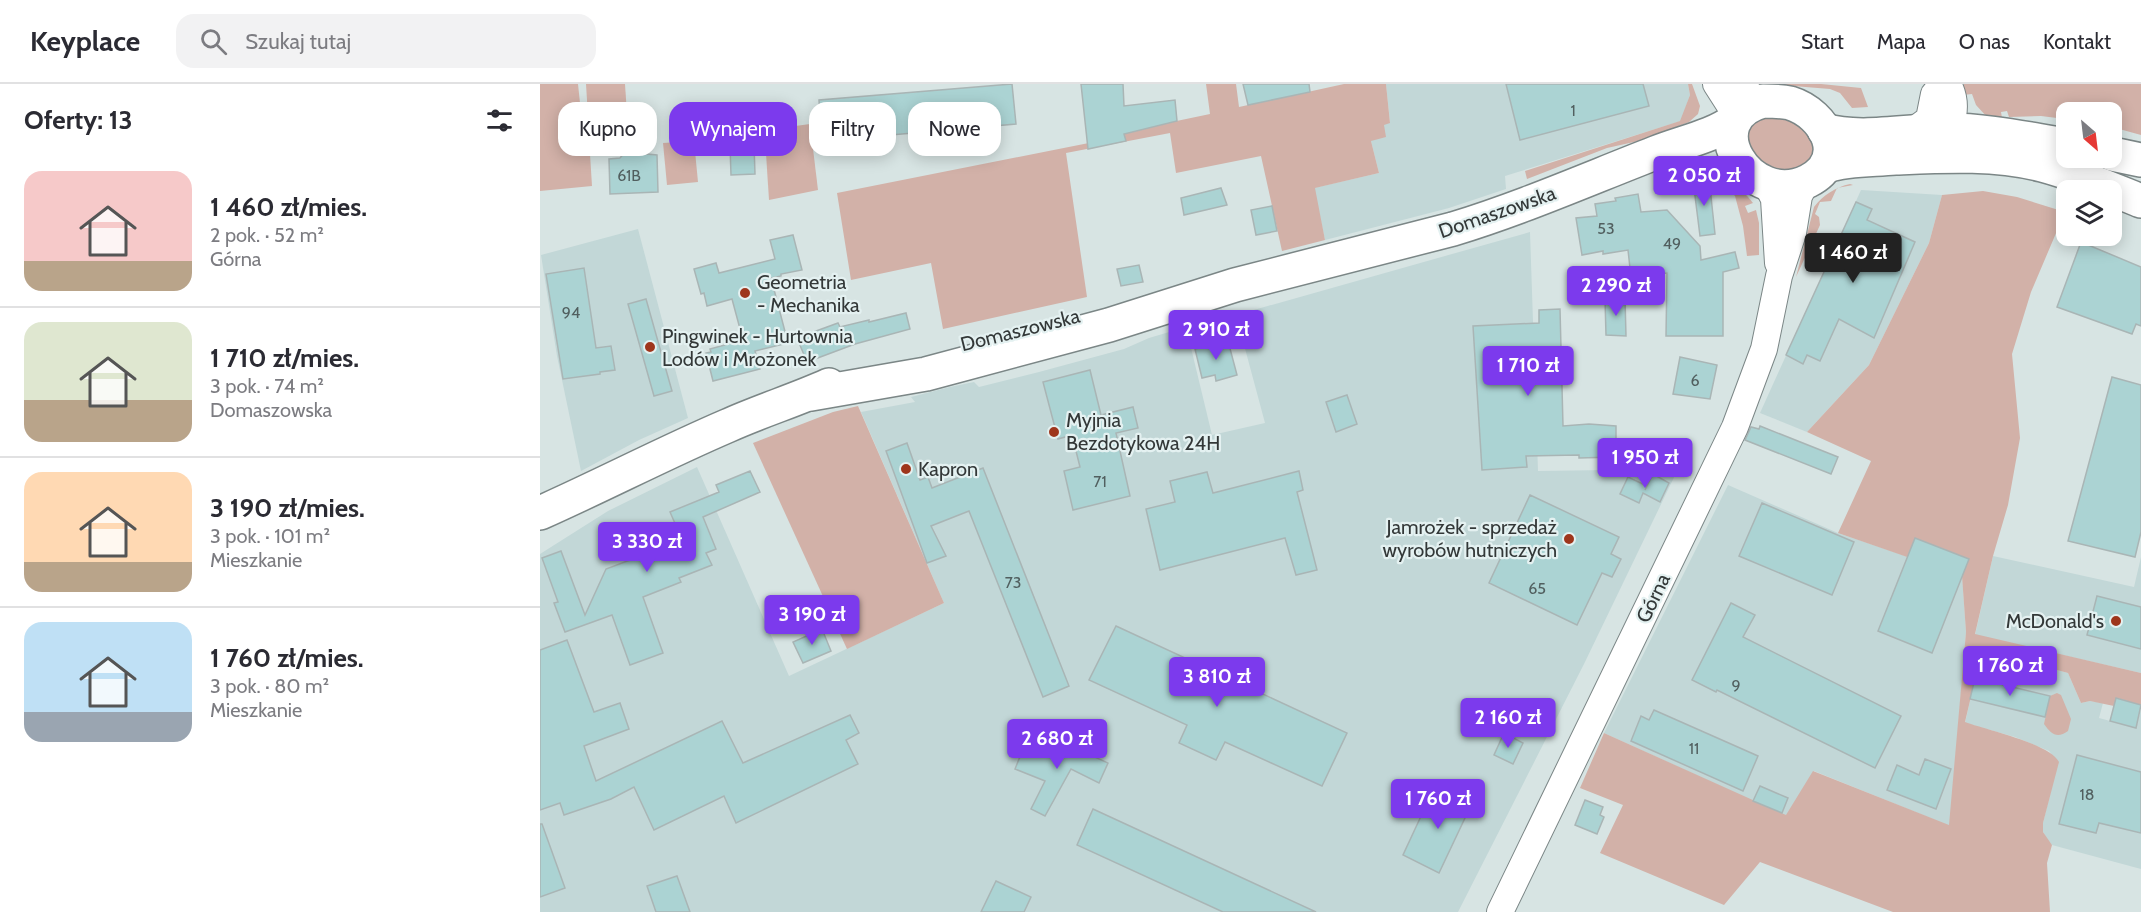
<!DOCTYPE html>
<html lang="pl">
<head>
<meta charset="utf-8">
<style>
	body { margin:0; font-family:Cabin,sans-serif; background:#f2f2f3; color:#2b2b33; height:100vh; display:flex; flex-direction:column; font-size:22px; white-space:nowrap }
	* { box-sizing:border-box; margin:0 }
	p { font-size:20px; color:#7c7c81 }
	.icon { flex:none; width:33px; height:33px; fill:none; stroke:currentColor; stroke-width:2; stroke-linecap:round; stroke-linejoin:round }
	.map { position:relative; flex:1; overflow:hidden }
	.drawer { display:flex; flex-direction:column; background:#fff; width:540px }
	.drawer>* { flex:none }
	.banner { position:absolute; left:18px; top:18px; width:570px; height:54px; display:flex; gap:12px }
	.needle { width:39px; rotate:152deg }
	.controls { position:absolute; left:1516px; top:18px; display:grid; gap:12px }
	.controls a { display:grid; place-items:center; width:66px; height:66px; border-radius:12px; background:#fff; box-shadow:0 3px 15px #0003; font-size:30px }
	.price { position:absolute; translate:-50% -51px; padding:0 14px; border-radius:6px; background:#7c3aed; color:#fff; font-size:20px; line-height:39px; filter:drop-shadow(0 2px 3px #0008) }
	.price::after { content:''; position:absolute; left:50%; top:36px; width:18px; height:14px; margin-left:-9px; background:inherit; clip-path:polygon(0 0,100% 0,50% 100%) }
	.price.on { background:#222; color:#fff }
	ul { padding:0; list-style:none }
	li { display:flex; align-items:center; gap:18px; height:150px; padding:0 24px }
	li+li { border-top:2px solid #e1e1e2 }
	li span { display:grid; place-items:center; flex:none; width:168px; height:120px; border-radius:18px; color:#555 }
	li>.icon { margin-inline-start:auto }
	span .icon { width:72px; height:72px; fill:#fffc; stroke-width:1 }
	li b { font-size:26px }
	h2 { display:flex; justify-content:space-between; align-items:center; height:72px; padding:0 24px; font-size:26px }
	.tag { padding:0 21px; border-radius:18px; background:#fff; box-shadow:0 3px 15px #0003; font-size:21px; line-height:54px }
	.tag.on { background:#7c3aed; color:#fff }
	header { display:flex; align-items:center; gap:36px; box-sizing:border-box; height:84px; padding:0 30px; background:#fff; border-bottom:2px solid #e1e1e2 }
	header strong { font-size:28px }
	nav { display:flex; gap:33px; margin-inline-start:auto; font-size:21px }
	.search { width:420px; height:54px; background:#f2f2f3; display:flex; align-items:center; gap:15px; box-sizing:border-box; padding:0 21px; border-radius:18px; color:#7c7c81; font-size:22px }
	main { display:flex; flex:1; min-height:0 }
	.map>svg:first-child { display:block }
	.built { fill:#c2d7d7 }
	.green { fill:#d2b1a8 }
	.building { fill:#abd3d3; stroke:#a9b5b5; stroke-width:1.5 }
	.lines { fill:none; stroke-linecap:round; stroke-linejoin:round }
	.street-casing { stroke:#7b8686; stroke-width:28 }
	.secondary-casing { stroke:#7b8686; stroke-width:36 }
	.street { stroke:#fff; stroke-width:26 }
	.secondary { stroke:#fff; stroke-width:33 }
	.poi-dot { fill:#9e361c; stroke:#e4f1f1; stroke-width:2 }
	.labels { text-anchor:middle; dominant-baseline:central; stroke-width:4.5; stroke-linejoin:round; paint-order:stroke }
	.number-label { font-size:16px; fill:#515f5f }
	.street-label { font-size:20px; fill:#333838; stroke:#e4f1f1 }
	.poi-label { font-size:20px; fill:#333838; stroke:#e4f1f1; text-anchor:start }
</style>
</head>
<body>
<header>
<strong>Keyplace</strong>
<div class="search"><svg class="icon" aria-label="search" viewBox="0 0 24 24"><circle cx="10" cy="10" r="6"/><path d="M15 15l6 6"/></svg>Szukaj tutaj</div>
<nav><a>Start</a><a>Mapa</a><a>O nas</a><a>Kontakt</a></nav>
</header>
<main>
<section class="drawer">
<h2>Oferty: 13<svg class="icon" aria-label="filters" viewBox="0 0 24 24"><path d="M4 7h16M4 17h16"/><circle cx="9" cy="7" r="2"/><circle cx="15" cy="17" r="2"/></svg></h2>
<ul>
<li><span style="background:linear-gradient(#f6c9c9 75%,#b9a48a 0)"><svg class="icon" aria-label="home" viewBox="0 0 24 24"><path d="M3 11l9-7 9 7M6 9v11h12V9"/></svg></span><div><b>1 460 zł/mies.</b><p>2 pok. · 52 m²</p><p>Górna</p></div></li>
<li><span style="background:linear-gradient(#dfe7d0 65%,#b9a48a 0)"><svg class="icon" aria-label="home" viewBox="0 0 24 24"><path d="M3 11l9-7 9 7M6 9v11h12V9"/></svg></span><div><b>1 710 zł/mies.</b><p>3 pok. · 74 m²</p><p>Domaszowska</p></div></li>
<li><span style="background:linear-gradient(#ffd9b3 75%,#b9a48a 0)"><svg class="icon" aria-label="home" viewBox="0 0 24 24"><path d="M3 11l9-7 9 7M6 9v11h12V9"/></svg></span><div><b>3 190 zł/mies.</b><p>3 pok. · 101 m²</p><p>Mieszkanie</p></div></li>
<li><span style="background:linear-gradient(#bfe0f5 75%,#9aa5b1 0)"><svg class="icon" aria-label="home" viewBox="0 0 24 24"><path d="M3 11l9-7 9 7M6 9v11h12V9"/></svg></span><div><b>1 760 zł/mies.</b><p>3 pok. · 80 m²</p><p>Mieszkanie</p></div></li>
</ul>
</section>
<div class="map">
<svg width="1601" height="828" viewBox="0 0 1601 828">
	<rect width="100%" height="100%" fill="#d7e4e3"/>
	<g class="built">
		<path d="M846,0H1148L1150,11L1141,37L965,92L966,105L909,124L785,156L774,104L839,89L831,57L843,40L850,38Z"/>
		<path d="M1321,106L1402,111L1389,159L1329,281L1267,348L1220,329Z"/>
		<path d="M98,145L148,334L99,356L41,387L17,272L1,171Z"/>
		<path d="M990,148L998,387L1138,385L1044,580L918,828H0V470L68,427L157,383L249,592L404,519L321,328L375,318L371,313L410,303L434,298L439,303L499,288L584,265L609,254L646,243L672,351L725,339L696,231Z"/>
		<path d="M1188,401L1298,449L1422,491L1426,548L1410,742L1274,687L1246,732L1064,649Z"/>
		<path d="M1453,472L1594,503L1601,473V589L1435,551Z"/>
		<path d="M1442,565L1528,589L1541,619L1550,617L1563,619L1559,634L1596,644L1601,625V785L1512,761L1507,755L1503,748V739L1518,678L1509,667L1475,653L1425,639Z"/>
	</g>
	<g class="green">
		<path d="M0,0H38L42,38H48L52,102L0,107Z"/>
		<path d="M46,0H85L87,30L48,33Z"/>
		<path d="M666,0H696L699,23L804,0H846L850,39L844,41L846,53L831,57L839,89L775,104L785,156L742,167L721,72L636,89L630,49L526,69L547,213L403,245L391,179L311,196L297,109L584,52V48L670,30Z"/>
		<path d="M1148,0H1152L1160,22L1158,30L1149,38L1103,56L1067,64L987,95L985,87L1140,37L1150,11Z"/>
		<path d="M1229,0H1281L1321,4L1328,23L1312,24L1300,9L1290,5Z"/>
		<path d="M1424,0H1601V51L1572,43V28L1518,26L1517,34L1501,32L1469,33L1467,27L1461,28L1462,34L1447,33L1436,21L1432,10L1422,11Z"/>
		<path d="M1233,31L1265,41L1278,68L1262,86H1233L1209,68L1206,50L1211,40Z"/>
		<path d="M270,40L278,106L229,116L225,54L226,46Z"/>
		<path d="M154,57L158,98L127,101L123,59Z"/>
		<path d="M1174,89C1185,90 1207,110 1213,119L1205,122L1208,129L1216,126L1219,139V171L1207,172L1203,142L1195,112L1175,92Z"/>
		<path d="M1310,100L1313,101L1297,104L1291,117L1280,118L1275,130L1279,133L1280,141L1256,193L1274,123C1283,111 1296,103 1310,100Z"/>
		<path d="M1443,107L1477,113L1525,128L1491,208L1472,270L1480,354L1468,421L1453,472L1435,550L1601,589V621L1577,614L1574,622L1550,617L1541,619L1528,589L1442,566L1425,638C1446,646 1509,659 1519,678L1503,739V748L1512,761L1507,779L1510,828H1353L1220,778L1184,821L1060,769L1083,721L1040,704L1064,649L1246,731L1273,687L1409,741L1426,548L1422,492L1298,449L1331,377L1267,348L1329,281L1389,159L1402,111Z"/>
		<path d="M318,322L404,519L307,565L213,359L293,328Z"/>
		<path d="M1517,609L1521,611L1531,635L1528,647C1517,655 1511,650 1504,640L1510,612Z"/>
	</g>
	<g class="building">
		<path d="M472,0L476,40L282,57L279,16Z"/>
		<path d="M541,0H583L584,22L635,16L637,37L584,50L586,57L548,65Z"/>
		<path d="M703,0H769L770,8L708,21Z"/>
		<path d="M966,0H1103L1109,22L980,56Z"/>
		<path d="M220,28L222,60H214L215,90L191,91L190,61H176L175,30Z"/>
		<path d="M85,68L117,71L118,108L70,110L69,75L80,74Z"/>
		<path d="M1169,94L1175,150L1160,152L1153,96Z"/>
		<path d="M681,104L687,121L644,131L641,114Z"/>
		<path d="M1098,110L1101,128L1127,126L1160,162L1161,176L1195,168L1199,184L1183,188V252H1126L1127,189L1091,193L1088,166L1063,170V167L1042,171L1036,134L1057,132L1055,120L1076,117L1075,114Z"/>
		<path d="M1316,118L1332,125L1327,136L1375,158L1334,254L1299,235L1280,277L1267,271L1263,280L1246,271Z"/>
		<path d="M732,122L737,147L716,151L711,126Z"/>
		<path d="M253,151L262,186L241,190V192L231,194L248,259L215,267L220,285L173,297L166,269L171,268L170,265L203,256L192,215L167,222L164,209L161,210L154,185L176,179L179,189L235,175L230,156Z"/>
		<path d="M1541,158L1601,183V242L1596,240L1592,250L1517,223Z"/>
		<path d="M599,181L603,198L581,202L577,185Z"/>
		<path d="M44,184L56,264L71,262L75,286L60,288V290L23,295L6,190Z"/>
		<path d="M106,215L132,307L114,312L88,220Z"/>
		<path d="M1065,215H1085L1086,252L1066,251Z"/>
		<path d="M1020,225L1023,342L1049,340L1076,342V373L1039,374V371L986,372L987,383L942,386L933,242L999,239V226Z"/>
		<path d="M366,229L370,245L315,260L267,278L257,254L298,239L300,243L329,236V238Z"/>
		<path d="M688,257L697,291L676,297L675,291L662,294L655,265Z"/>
		<path d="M1140,273L1177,281L1170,315L1133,310Z"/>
		<path d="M550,286L561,331L593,323L598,344L576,349L590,412L533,426L524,387L540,383L532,351L518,355L503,298Z"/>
		<path d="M1572,293L1601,301V448L1595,473L1528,457Z"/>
		<path d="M807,311L817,340L796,348L786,318Z"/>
		<path d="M1220,342L1298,373L1291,390L1205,356L1211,343L1219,345Z"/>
		<path d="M367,359L380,396L388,393L392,404L443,384L529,602L503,613L429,427L391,442L406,472L387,479L346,367Z"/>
		<path d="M210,387L220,408L163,433L176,465L166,469L172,481L139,494L141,498L103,513L123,569L90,581L72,531L25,548L14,519L18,518L2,474L21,467L45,531L66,485L98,473L95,465L137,444L130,428L179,408L176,401Z"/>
		<path d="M759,387L763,406L757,408L777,486L756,491L745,454L620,486L606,425L635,418L630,397L667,388L673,409Z"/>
		<path d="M1113,390L1129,399L1120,418L1103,409L1099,419L1080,410L1088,393L1107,402L1105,406Z"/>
		<path d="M990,411L1079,453L1071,470L1081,475L1072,493L1062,489L1037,541L949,499Z"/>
		<path d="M1222,419L1314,458L1292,511L1199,472Z"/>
		<path d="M1375,454L1429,475L1392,569L1338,547Z"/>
		<path d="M1557,512L1601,523V565L1547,551Z"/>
		<path d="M1191,519L1215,531L1203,553L1361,632L1335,684L1177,606L1176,608L1152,596Z"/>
		<path d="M576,542L807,649L782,702L685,658L676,676L639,659L647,641L549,596Z"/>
		<path d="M282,545L291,567L263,579L253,558Z"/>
		<path d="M27,556L54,628L80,619L89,645L44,662L56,697L182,637L203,679L310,631L319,649L306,656L318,680L196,739L184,712L114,746L94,703L71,715L24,731L20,719L0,726V566Z"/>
		<path d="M1435,594L1510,612L1505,633L1430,615Z"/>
		<path d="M1576,614L1601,621L1596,644L1570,637Z"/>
		<path d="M1114,626L1218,672L1203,707L1091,657L1101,632L1109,636Z"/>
		<path d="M964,649L983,659L973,680L954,671Z"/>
		<path d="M516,655L568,679L559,699L531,685L505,732L491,725L505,697L475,685L485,660L509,670Z"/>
		<path d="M1537,671L1601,688V749L1559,739L1556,749L1519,740Z"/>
		<path d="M1385,675L1411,685L1396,725L1347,706L1357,681L1379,691Z"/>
		<path d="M1220,702L1248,714L1242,729L1213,717Z"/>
		<path d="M899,706L909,710L911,706L933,717L899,789L863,771L889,715L895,718Z"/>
		<path d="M1045,716L1063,723L1060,731L1064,733L1057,750L1035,741Z"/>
		<path d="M553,725L776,828H683L537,761Z"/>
		<path d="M0,740H2L25,804L0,813Z"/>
		<path d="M137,792L150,828H116L107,802Z"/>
		<path d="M456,797L491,813L484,828H441Z"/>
	</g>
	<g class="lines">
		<defs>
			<g id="street">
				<path d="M1176,0L1192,25L1195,36"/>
				<path d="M1200,0L1215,15L1223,17"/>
				<path d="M1373,47L1389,35L1394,10L1405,0"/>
				<path d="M1397,60C1414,45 1419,20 1408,0"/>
				<path d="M1226,99L1234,115L1238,179"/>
				<path d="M960,828L1195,343L1224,265L1239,192L1253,149L1259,112L1267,97"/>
			</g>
			<g id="secondary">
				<path d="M1223,17C1232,17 1241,17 1250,19C1286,30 1310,76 1268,97C1209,126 1155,35 1223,17Z"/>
				<path d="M1284,46C1318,57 1371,46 1408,46C1447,46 1488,55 1527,61"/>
				<path d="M1572,70L1601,76"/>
				<path d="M1286,82C1307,75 1332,76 1355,74C1403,72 1454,69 1502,81C1536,90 1569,104 1601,117"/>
				<path d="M271,310L386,290L569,241L695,201L913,145C982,124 1048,95 1115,69C1142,58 1172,53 1195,36"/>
				<path d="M0,429C63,401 124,369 187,342C220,327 256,316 289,301"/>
			</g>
		</defs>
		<use href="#street" class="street-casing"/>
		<use href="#secondary" class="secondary-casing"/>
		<use href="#street" class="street"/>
		<use href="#secondary" class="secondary"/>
	</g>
	<g class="poi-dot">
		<circle cx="205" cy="209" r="6"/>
		<circle cx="110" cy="263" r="6"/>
		<circle cx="514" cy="348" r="6"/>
		<circle cx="366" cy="385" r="6"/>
		<circle cx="1029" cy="455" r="6"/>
		<circle cx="1576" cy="537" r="6"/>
	</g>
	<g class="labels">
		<g class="number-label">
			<text x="1033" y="26">1</text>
			<text x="89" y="91">61B</text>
			<text x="1066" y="144">53</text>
			<text x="1132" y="159">49</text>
			<text x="31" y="228">94</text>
			<text x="1155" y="296">6</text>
			<text x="560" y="397">71</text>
			<text x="473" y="498">73</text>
			<text x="997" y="504">65</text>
			<text x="1196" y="601">9</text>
			<text x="1154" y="664">11</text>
			<text x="1547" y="710">18</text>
		</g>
		<g class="street-label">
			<text transform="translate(957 128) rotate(-19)">Domaszowska</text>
			<text transform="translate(480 246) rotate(-14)">Domaszowska</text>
			<text transform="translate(1113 514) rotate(-64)">Górna</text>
		</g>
		<g class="poi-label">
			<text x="217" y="198">Geometria<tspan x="217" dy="23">- Mechanika</tspan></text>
			<text x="122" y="252">Pingwinek - Hurtownia<tspan x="122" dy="23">Lodów i Mrożonek</tspan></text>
			<text x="526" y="336">Myjnia<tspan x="526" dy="23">Bezdotykowa 24H</tspan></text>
			<text x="378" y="385">Kapron</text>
			<text x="1017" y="443" text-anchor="end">Jamrożek - sprzedaż<tspan x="1017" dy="23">wyrobów hutniczych</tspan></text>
			<text x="1564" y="537" text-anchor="end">McDonald's</text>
		</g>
	</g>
</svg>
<div class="controls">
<a><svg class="needle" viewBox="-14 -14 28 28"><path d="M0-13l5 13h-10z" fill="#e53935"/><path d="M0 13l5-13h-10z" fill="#7c7c81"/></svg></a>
<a><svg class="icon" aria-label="layers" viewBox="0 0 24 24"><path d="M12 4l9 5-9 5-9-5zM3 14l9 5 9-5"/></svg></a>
</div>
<b class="price" style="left:1164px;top:123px">2 050 zł</b>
<b class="price on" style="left:1313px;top:200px">1 460 zł</b>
<b class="price" style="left:1076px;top:233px">2 290 zł</b>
<b class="price" style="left:676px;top:277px">2 910 zł</b>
<b class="price" style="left:988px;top:313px">1 710 zł</b>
<b class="price" style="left:1105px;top:405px">1 950 zł</b>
<b class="price" style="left:107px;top:489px">3 330 zł</b>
<b class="price" style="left:272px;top:562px">3 190 zł</b>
<b class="price" style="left:1470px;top:613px">1 760 zł</b>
<b class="price" style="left:677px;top:624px">3 810 zł</b>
<b class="price" style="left:968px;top:665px">2 160 zł</b>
<b class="price" style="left:517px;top:686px">2 680 zł</b>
<b class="price" style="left:898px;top:746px">1 760 zł</b>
<div class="banner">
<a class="tag">Kupno</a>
<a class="tag on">Wynajem</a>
<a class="tag">Filtry</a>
<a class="tag">Nowe</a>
</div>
</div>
</main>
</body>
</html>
